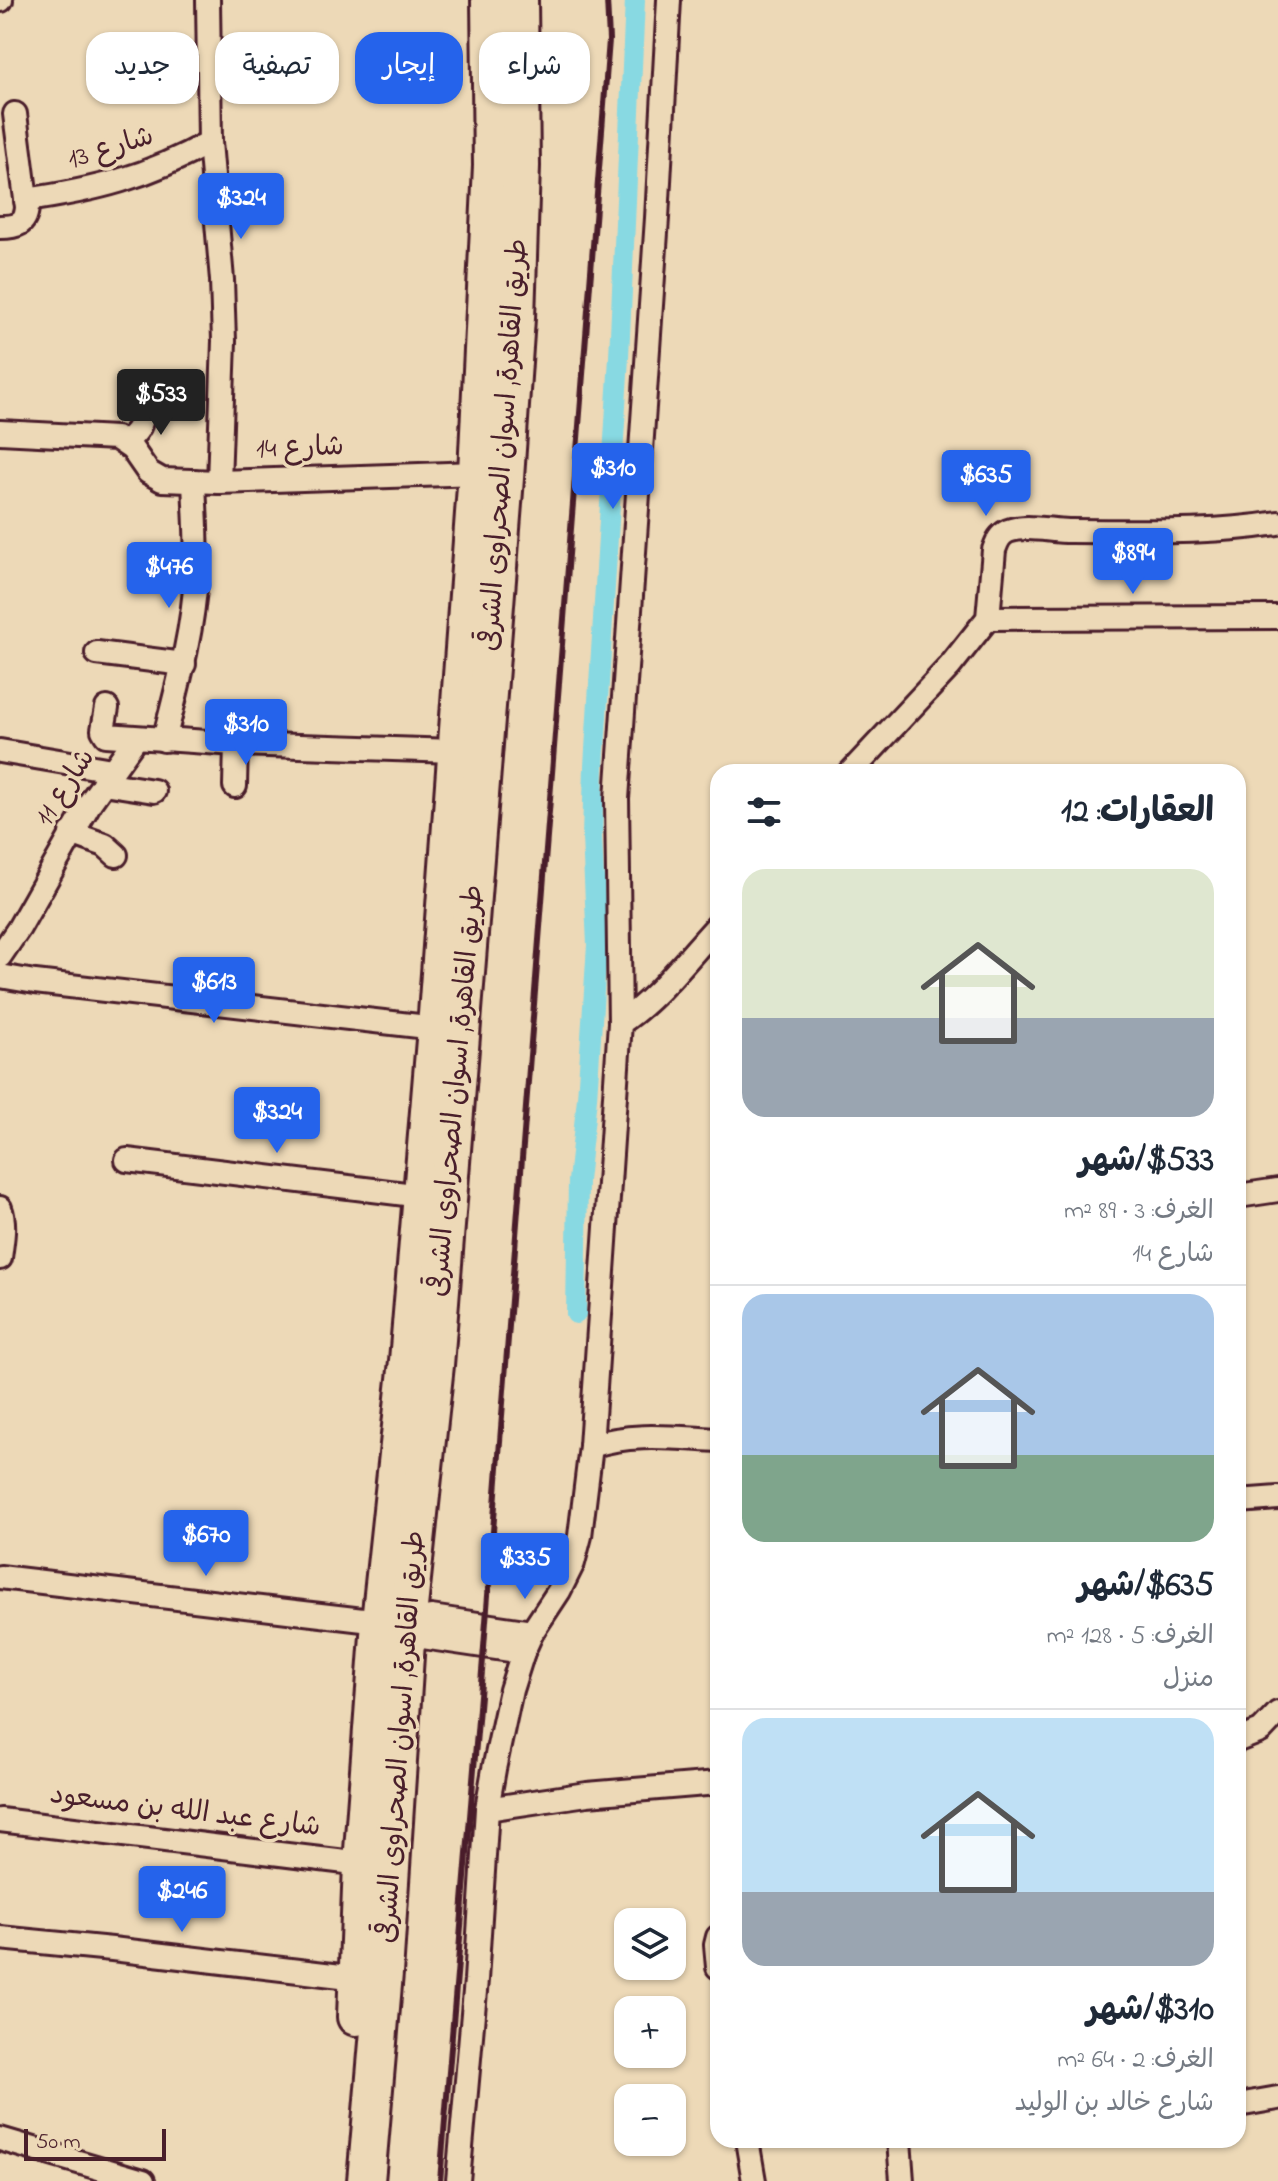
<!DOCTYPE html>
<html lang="ar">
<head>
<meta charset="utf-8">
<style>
	body { margin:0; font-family:"Indie Flower","Playpen Sans Arabic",sans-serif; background:#f2f2f3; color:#1f2937; direction:rtl; height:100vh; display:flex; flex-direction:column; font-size:30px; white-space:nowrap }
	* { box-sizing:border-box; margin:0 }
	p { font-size:26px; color:#747a83 }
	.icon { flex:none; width:44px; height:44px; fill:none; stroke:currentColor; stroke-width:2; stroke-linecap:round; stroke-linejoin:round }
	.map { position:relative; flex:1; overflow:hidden; direction:ltr }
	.details { position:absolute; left:710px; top:764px; width:536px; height:1384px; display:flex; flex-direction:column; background:#fff; border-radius:24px; box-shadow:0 2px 6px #0004; direction:rtl }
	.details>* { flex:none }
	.guide { position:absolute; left:24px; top:32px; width:566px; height:72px; direction:rtl; display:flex; gap:16px }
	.tools { position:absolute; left:614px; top:1908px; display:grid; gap:16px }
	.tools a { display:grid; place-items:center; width:72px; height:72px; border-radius:16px; background:#fff; box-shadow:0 2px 6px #0004; font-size:40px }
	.scale { position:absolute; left:24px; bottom:20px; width:142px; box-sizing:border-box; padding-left:8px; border:4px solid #4a1f2b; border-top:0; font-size:22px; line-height:28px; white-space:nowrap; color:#4a1f2b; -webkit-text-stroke:6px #edd9b7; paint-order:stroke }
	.price { position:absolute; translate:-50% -68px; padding:0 18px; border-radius:8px; background:#2563eb; color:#fff; font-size:26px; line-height:52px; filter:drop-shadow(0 2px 4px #0008) }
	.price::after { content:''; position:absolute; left:50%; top:48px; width:24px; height:18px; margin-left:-12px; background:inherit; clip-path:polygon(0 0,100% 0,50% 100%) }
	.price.current { background:#222; color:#fff }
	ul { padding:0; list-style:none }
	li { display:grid; align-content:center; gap:16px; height:424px; padding:0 32px }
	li+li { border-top:2px solid #e0e1e3 }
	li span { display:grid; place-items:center; height:248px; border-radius:24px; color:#555 }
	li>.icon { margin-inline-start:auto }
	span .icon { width:144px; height:144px; fill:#fffc; stroke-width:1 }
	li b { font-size:34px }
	h2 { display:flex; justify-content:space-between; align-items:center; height:96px; padding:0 32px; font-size:34px }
	.pill { padding:0 28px; border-radius:24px; background:#fff; box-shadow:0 2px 6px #0004; font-size:28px; line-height:72px }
	.pill.current { background:#2563eb; color:#fff }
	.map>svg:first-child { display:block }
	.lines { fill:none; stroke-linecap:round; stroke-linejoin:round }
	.canal { stroke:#88d9e2; stroke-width:20 }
	.minor-casing { stroke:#4a1f2b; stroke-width:28 }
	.trunk-casing { stroke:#4a1f2b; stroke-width:42 }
	.minor { stroke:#edd9b7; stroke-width:22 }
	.trunk { stroke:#edd9b7; stroke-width:36 }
	.rail { stroke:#4a1f2b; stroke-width:6 }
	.labels { text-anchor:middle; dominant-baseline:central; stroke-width:7; stroke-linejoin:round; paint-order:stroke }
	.street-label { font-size:28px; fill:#4a1f2b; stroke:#edd9b7 }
</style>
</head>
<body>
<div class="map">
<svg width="1278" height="2181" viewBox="0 0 1278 2181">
	<rect width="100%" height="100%" fill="#edd9b7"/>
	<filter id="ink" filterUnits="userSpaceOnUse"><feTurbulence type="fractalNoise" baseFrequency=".0125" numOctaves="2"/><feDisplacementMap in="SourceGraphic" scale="16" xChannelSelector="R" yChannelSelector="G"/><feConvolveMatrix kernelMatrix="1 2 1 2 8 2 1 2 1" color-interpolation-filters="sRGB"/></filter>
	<g filter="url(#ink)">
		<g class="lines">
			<path class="canal" d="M576,1314L578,1181L587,1098L597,945L592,837L594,766L619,357L635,0"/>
			<defs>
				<g id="minor">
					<path d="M0,0H1"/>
					<path d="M208,0L210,142L222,280L224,341L219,482"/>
					<path d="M26,200C96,190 147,177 210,142"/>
					<path d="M0,227C16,227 26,225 27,207L15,114"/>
					<path d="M0,432L116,438L132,449L148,472L162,480L219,482L477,473"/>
					<path d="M125,442C139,432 143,423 143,406"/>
					<path d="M988,618L1278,617"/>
					<path d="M97,653L184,664"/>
					<path d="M107,708L103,730L106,735L236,744L455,751"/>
					<path d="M164,740C178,685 193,631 196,575C198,544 195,512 194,481"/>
					<path d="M0,751L112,770"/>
					<path d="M851,772L950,666L988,618L994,550C997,542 999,535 1008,531C1026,524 1050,531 1069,531C1138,531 1210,534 1278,523"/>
					<path d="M103,783L154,791"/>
					<path d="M235,786L236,744"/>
					<path d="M71,833L105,845L116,855"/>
					<path d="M0,956L19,928L91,801L136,738"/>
					<path d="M0,976L35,982L436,1028"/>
					<path d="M620,1023C657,999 688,957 718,925"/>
					<path d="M127,1160L422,1196"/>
					<path d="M1238,1196L1278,1190"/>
					<path d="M0,1208C6,1224 2,1241 0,1258"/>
					<path d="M591,1446C631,1432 676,1438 718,1440"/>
					<path d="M1238,1501L1278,1498"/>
					<path d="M0,1577L380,1622L407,1625L420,1619L431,1617L532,1632"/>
					<path d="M407,1625L423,1637L523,1652"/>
					<path d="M1238,1740L1261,1731L1278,1713"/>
					<path d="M487,1809L587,1794L718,1783"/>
					<path d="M0,1820L362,1864"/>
					<path d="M718,1937L716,1945L718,1967"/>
					<path d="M0,1938L112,1949L358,1978"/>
					<path d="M1238,2105L1278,2098"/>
					<path d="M0,2139L143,2181"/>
					<path d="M747,2140L754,2181"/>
					<path d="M899,2140L902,2181"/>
					<path d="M458,2181L476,1980L487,1809L494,1769L511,1690L523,1652L532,1632L559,1591L573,1563L580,1536L591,1446L620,1023L617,799L657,218L669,0"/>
				</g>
				<g id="trunk">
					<path d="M356,2017L362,1864L380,1622L408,1361L436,1028L477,473L492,166L490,0"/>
					<path d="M366,2181L384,1973L407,1625L435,1365L505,478L516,318L521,166L519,0"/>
				</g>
			</defs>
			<use href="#minor" class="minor-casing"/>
			<use href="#trunk" class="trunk-casing"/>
			<use href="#minor" class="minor"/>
			<use href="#trunk" class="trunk"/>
			<path class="rail" d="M440,2181L484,1647L609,40L607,0"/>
		</g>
	</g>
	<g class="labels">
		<g class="street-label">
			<text transform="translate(111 149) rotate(-17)">شارع 13</text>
			<text transform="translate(505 445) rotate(-86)">طريق القاهرة, اسوان الصحراوى الشرقى</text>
			<text transform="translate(300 449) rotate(-2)">شارع 14</text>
			<text transform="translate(66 788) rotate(-57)">شارع 11</text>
			<text transform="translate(457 1091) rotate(-85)">طريق القاهرة, اسوان الصحراوى الشرقى</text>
			<text transform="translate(402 1737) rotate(-86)">طريق القاهرة, اسوان الصحراوى الشرقى</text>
			<text transform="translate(185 1812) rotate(7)">شارع عبد الله بن مسعود</text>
		</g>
	</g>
</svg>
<div class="tools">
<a><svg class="icon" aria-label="layers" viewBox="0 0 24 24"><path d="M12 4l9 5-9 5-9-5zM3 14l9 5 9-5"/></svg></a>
<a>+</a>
<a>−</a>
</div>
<div class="scale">50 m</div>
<b class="price" style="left:241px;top:241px">$324</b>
<b class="price current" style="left:161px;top:437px">$533</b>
<b class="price" style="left:613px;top:511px">$310</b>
<b class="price" style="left:986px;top:518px">$635</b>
<b class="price" style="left:1133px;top:596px">$894</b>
<b class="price" style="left:169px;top:610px">$476</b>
<b class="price" style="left:246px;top:767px">$310</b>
<b class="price" style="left:214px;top:1025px">$613</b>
<b class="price" style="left:277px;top:1155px">$324</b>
<b class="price" style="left:206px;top:1578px">$670</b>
<b class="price" style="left:525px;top:1601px">$335</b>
<b class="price" style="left:182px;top:1934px">$246</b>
<div class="guide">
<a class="pill">شراء</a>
<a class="pill current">إيجار</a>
<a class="pill">تصفية</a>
<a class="pill">جديد</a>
</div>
<section class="details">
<h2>العقارات: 12<svg class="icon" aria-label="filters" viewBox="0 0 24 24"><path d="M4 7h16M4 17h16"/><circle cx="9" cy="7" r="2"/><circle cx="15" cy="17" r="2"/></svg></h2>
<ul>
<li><span style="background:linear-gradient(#dfe7d0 60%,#9aa5b1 0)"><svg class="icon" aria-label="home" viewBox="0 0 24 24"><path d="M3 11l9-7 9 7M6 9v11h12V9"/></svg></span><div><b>$533/شهر</b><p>الغرف: 3 · 89 m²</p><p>شارع 14</p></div></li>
<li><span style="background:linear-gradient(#a9c7e8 65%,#7fa58c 0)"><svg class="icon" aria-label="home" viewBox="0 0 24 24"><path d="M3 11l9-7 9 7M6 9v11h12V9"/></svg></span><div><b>$635/شهر</b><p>الغرف: 5 · 128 m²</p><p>منزل</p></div></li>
<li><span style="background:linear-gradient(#bfe0f5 70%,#9aa5b1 0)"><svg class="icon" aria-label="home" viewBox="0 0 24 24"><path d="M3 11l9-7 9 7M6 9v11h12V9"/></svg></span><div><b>$310/شهر</b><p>الغرف: 2 · 64 m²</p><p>شارع خالد بن الوليد</p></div></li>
</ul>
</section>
</div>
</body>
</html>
